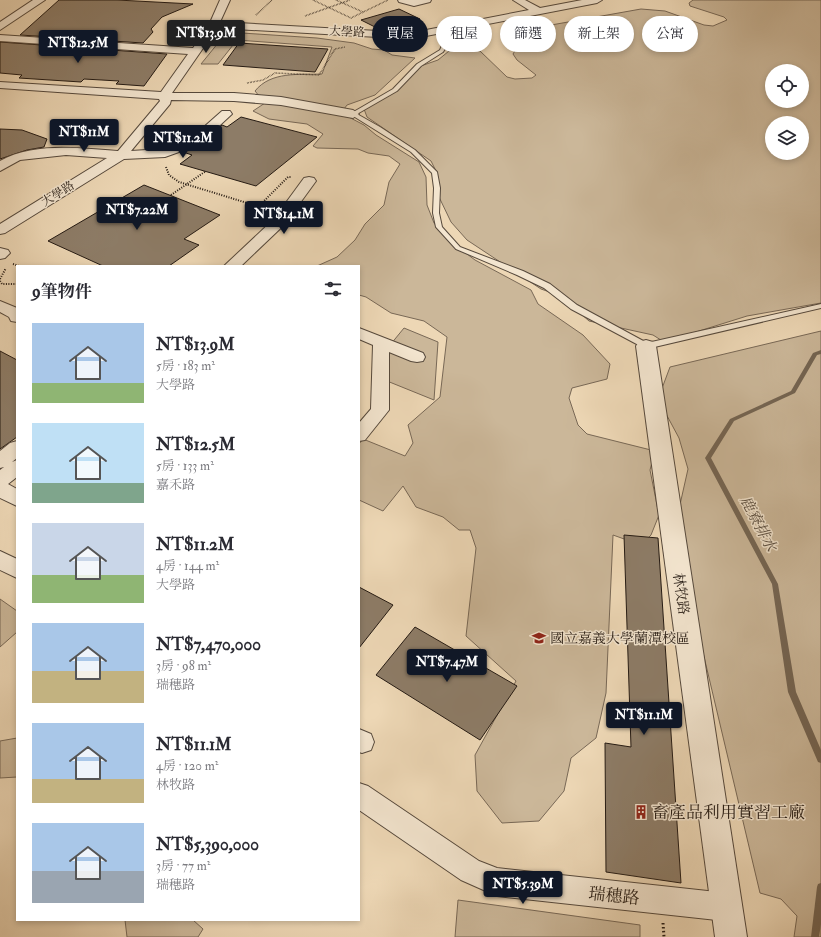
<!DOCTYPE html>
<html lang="zh-TW">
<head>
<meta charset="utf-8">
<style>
	body { margin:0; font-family:"IM FELL Double Pica","Noto Serif TC",serif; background:#f2f2f3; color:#2b2b33; height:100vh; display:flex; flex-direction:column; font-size:15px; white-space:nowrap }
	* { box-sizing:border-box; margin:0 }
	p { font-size:13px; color:#7c7c81 }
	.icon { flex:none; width:22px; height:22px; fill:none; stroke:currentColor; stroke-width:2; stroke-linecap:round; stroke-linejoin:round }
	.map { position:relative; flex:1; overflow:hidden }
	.panel { position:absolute; left:16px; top:265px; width:344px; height:656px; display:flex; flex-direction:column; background:#fff; border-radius:0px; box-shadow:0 2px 6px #0003 }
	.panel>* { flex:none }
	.top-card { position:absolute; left:372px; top:16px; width:380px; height:36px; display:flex; gap:8px }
	.fabs { position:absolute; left:765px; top:64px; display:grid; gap:8px }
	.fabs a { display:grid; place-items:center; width:44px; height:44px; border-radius:50%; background:#fff; box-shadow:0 2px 6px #0003; font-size:20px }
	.price { position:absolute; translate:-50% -34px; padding:0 9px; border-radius:4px; background:#111827; color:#fff; font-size:13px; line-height:26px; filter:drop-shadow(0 1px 2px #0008) }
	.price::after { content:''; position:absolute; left:50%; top:24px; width:12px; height:9px; margin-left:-6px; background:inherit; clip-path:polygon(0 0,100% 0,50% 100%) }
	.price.active { background:#222; color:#fff }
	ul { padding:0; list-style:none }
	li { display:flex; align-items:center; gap:12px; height:100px; padding:0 16px }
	li span { display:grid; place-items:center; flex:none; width:112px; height:80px; border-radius:0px; color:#555 }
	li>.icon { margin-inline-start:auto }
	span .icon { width:48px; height:48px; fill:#fffc; stroke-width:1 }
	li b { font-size:17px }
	h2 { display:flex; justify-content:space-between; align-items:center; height:48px; padding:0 16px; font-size:17px }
	.chip { padding:0 14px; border-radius:18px; background:#fff; box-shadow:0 2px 6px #0003; font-size:14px; line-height:36px }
	.chip.active { background:#111827; color:#fff }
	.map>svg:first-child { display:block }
	.green { fill:#cbb799; stroke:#786856; fill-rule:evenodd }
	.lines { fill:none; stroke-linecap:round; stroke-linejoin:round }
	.stream { fill:#746553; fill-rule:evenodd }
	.building { fill:#8d7c67; stroke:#241a13 }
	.service-casing { stroke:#56493c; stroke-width:2 }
	.minor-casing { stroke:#56493c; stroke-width:2 }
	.tertiary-casing { stroke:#56493c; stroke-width:2 }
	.path-far2 { stroke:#241a13; stroke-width:1.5; stroke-dasharray:0.5 1; stroke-linecap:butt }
	.path-far1 { stroke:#241a13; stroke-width:2; stroke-dasharray:1 1.5; stroke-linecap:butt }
	.path { stroke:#241a13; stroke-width:3; stroke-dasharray:1.5 2.5; stroke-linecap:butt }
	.service { fill:#f3e5cf; fill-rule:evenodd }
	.minor { fill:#f3e5cf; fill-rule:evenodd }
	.tertiary { fill:#f3e5cf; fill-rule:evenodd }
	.labels { text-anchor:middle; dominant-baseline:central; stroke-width:3; stroke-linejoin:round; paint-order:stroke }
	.far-street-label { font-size:12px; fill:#241a13; stroke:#f3e5cf }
	.street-label { font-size:14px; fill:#241a13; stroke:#f3e5cf }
	.poi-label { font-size:14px; fill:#241a13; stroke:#f3e5cf; text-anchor:start }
	.water-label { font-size:15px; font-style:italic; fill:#594c3e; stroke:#f3e5cf }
	.near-poi-label { font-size:17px; fill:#241a13; stroke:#f3e5cf; text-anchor:start }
	.near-street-label { font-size:17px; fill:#241a13; stroke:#f3e5cf }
</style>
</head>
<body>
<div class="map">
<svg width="821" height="937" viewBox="0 0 821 937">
	<rect width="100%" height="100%" fill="#edd7b5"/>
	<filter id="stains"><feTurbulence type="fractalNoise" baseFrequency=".005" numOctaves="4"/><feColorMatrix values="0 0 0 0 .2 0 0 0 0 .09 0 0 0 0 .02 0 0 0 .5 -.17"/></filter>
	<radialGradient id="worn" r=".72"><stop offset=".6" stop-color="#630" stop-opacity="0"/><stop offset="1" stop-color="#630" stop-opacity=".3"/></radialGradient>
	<g class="green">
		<path d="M693,0H821V303L747,316L664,342L653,335L589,321L561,296L541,289L467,240L451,222L439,197L437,173L431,161L367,117L364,109L390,95L418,67L438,60L449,51L474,49L480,51L507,77L515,79L532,78L536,75L517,60L513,54L519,44L510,36L530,32L540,27L641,9L665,11L704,25L713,26L727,20L724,17L690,6L689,3ZM772,71H802V101H772ZM772,123H802V153H772Z"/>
		<path d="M227,32L317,38L354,43L372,49L384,50L392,55L415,58L375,95L347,105L341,113L364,125L376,135L419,162L426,177L427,205L434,223L447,239L475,260L531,290L538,304L583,335L610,364L607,379L572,388L569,398L578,425L587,434L655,451L650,470L659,515L651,535L641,545L613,535L606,693L596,738L571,758L564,791L539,821L502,823L477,791L475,755L516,681L466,636L476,548L470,530H459L443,517L416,507L403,486L383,511L359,500V444L363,439L405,456L413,443L408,425L440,397L447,337L424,321L391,313L366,297L359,295V266H317L337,257L355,240L365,224L384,205L389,182L400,164L389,156L368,153L358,149L317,148L313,146L323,134L307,124L269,119L253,111L265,103L255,91C271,71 299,75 322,74L332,47L237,40L218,64H201Z"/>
		<path d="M404,328L438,342L434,400L387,381L386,350Z"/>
		<path d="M821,331V937H794L797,916L781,899L760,893L692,606L679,509L688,469L679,438L658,399L670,367Z"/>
		<path d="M0,599L17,611V632L0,647Z"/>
		<path d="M17,738V777L0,778V741Z"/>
		<path d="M458,900L640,925V937H455Z"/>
		<path d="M125,920H193L203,929L198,937H127Z"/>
	</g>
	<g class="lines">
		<g class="stream">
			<path d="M821,350V354L817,355L795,393L734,421L711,458L778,584L796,692L821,750V763L818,762L788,692L772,584L705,458L730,419L791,391L813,353Z"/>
			<path d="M821,883V924L819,937H811L817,887L818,884Z"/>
		</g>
	</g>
	<g class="building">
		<path d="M59,0H117L193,4L162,17L151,29L153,32L143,43L20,35Z"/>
		<path d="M399,9L420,19L387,29H379L361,20Z"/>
		<path d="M0,42L167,54L144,86L116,84L119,81L84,79L81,82L19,78L22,75L0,73Z"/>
		<path d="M239,43L328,49L315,72L223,65Z"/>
		<path d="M241,117L317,137L256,186L180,164L192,155L183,152L205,141L222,125L227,127Z"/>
		<path d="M0,129L22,130L47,139L44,147L27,150L0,159Z"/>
		<path d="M144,185L220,215L184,239L199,245L169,266H103L48,241Z"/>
		<path d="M0,351L17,360V437L0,449Z"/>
		<path d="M624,535L658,538L681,883L606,872L605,743L631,747Z"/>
		<path d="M359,587L393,605L359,648Z"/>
		<path d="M415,627L517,686L480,740L376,675Z"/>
	</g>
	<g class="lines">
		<defs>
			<path id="service" d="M444,41L449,42L443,52L421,66L397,91L357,114L380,127L415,150L437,172L440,188L439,213L442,227L460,247L523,271L550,284L577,305L647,343L821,304V308L646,349L571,309L544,288L517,275L456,249L436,227L433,213L434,188L432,173L411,152L350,114L393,89L417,64L440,50Z"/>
			<g id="minor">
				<path d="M33,0H45L0,30V22Z"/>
				<path d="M220,0H230L220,22L378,31L426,30L529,10L513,0H525L540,8L582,0H602L597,3L426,36L378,37L217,28L172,93H234L281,97L353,110L359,114L353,118L281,105L234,101L171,100L170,104L131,151L163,149L182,142L196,134L222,111H230L232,114L204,140L190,148L165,157L124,159L5,233L0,234V224L107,158L66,155L20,160L0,171V161C33,142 81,148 118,151L160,101L159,99L0,88V82L161,92L188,54L0,41V35L193,48L209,25Z"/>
				<path d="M398,0H431L430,2L414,6L399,2Z"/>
				<path d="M309,177L314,178L316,181L284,225L241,266H224L274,219L304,178Z"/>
				<path d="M0,248L8,250L10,253L5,258L0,259Z"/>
				<path d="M0,301L17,308V322L11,321L9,317L0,312Z"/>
				<path d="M359,328L423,353L425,357L423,361L417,362L411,361L389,352V410L365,440L359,441V423L371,409L373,345L359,339Z"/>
				<path d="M17,441V458L12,462L17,460V477L8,484L17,489V506L0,498V470L4,467L0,468V451L10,443Z"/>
				<path d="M0,551L17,559V578L0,570Z"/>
				<path d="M359,729L371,734L374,742L371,750L362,753L359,752Z"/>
				<path d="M359,783L368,786L479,861L497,868L726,893L736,897L740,907L736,917L726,921L497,896L461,880L359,810Z"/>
			</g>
			<path id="tertiary" d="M646,340L653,342L656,346L747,937H715L636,346L639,342Z"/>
		</defs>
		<use href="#service" class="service-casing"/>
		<use href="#minor" class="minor-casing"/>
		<use href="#tertiary" class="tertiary-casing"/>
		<g class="path-far2">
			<path d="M313,0L351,18L388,0"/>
			<path d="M336,0L363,12"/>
			<path d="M256,15L272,0"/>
			<path d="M305,16L350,0"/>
			<path d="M247,83L263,80L275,73L319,75L335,49L345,47"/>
		</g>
		<g class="path-far1">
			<path d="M166,167L169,175L179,182L270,210"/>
			<path d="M171,195L206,171"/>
			<path d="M259,206L288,177H291"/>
			<path d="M13,264L19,266"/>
			<path d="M0,279L6,268"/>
			<path d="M0,281L2,284H17"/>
		</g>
		<path class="path" d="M663,923L664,937"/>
		<use href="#service" class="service"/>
		<use href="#minor" class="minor"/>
		<use href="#tertiary" class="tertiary"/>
	</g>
	<defs>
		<symbol id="university-bare" viewBox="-9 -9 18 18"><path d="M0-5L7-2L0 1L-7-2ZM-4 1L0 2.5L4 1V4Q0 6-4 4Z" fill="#8f2418" stroke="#f3e5cf" stroke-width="2.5" paint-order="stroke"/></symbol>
		<symbol id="building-bare" viewBox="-9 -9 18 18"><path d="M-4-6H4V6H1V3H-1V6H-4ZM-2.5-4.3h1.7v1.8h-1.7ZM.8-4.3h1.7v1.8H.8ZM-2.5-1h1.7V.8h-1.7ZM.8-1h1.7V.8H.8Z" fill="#8f2418" stroke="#f3e5cf" stroke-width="2.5" paint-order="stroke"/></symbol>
	</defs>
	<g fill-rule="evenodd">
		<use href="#university-bare" x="529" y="628" width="20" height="20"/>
		<use href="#building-bare" x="631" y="802" width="20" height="20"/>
	</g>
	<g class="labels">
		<g class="far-street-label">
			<text transform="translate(347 32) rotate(3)">大學路</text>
			<text transform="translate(58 194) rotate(-32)">大學路</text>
		</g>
		<g class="street-label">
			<text transform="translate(681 594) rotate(82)">林牧路</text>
		</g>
		<g class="poi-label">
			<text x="550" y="638">國立嘉義大學蘭潭校區</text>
		</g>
		<g class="water-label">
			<text transform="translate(758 524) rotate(62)">鹿寮排水</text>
		</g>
		<g class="near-poi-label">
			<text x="652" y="812">畜產品利用實習工廠</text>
		</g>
		<g class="near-street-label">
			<text transform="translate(614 896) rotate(6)">瑞穗路</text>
		</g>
	</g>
	<rect width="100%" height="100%" filter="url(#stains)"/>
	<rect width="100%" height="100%" fill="url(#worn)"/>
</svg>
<div class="fabs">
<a><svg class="icon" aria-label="locate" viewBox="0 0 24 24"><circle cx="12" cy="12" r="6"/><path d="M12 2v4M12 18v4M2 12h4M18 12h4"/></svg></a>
<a><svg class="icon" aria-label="layers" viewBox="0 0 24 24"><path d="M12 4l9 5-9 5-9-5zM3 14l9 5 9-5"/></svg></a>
</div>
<b class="price active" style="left:206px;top:54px">NT$13.9M</b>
<b class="price" style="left:78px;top:64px">NT$12.5M</b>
<b class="price" style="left:84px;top:153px">NT$11M</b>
<b class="price" style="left:183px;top:159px">NT$11.2M</b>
<b class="price" style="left:137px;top:231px">NT$7.22M</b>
<b class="price" style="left:284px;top:235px">NT$14.1M</b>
<b class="price" style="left:447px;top:683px">NT$7.47M</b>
<b class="price" style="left:644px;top:736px">NT$11.1M</b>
<b class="price" style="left:523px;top:905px">NT$5.39M</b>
<div class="top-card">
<a class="chip active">買屋</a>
<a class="chip">租屋</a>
<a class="chip">篩選</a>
<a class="chip">新上架</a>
<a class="chip">公寓</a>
</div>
<section class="panel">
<h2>9筆物件<svg class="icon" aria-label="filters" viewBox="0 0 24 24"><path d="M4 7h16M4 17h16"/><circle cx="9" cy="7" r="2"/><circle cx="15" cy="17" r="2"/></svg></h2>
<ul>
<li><span style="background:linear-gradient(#a9c7e8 75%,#8fb573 0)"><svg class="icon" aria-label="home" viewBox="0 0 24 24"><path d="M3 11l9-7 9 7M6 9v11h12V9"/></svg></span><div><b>NT$13.9M</b><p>5房 · 183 m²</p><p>大學路</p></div></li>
<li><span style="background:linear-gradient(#bfe0f5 75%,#7fa58c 0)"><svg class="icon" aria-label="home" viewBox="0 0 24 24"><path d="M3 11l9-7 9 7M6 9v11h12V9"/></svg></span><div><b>NT$12.5M</b><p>5房 · 133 m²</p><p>嘉禾路</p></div></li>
<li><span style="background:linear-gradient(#c9d6e8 65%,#8fb573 0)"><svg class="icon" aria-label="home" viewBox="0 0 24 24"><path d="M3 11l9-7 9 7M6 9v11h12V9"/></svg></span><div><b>NT$11.2M</b><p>4房 · 144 m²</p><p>大學路</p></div></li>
<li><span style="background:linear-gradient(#a9c7e8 60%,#c2b280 0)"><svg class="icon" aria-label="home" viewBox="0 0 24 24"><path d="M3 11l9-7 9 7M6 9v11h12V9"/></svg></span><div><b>NT$7,470,000</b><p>3房 · 98 m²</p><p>瑞穗路</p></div></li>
<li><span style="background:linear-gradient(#a9c7e8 70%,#c2b280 0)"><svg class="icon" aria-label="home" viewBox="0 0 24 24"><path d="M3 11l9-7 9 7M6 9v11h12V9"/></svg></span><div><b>NT$11.1M</b><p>4房 · 120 m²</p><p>林牧路</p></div></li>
<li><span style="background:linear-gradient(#a9c7e8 60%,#9aa5b1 0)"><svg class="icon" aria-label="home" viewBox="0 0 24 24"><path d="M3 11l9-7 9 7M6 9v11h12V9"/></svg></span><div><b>NT$5,390,000</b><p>3房 · 77 m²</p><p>瑞穗路</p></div></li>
</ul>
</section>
</div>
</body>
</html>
